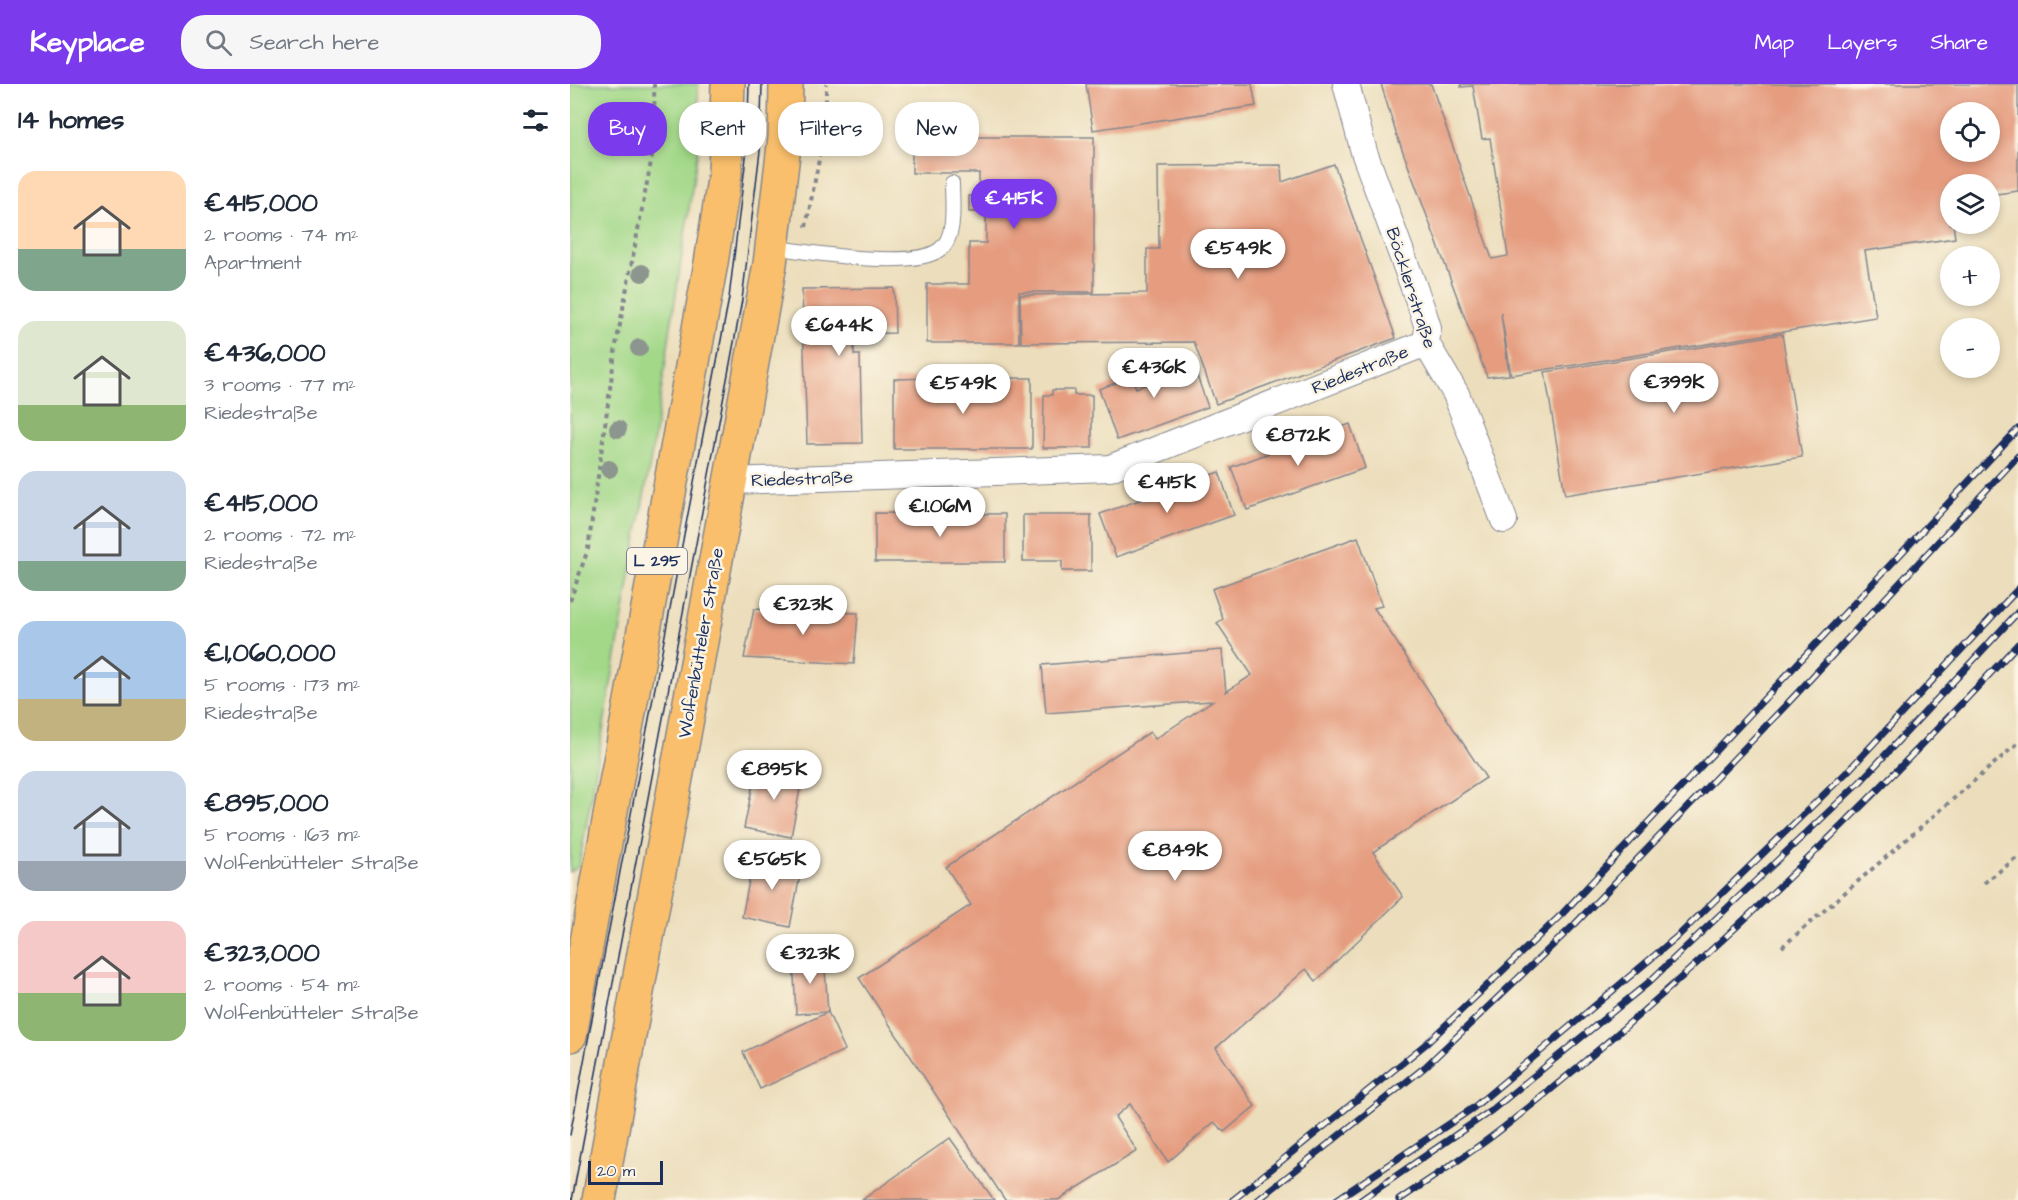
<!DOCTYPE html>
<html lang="en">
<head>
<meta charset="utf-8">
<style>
	body { margin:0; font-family:"Architects Daughter",sans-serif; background:#f6f6f7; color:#1f2937; height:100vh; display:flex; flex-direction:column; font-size:22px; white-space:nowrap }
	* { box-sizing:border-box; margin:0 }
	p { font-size:20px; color:#747a83 }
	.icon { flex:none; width:33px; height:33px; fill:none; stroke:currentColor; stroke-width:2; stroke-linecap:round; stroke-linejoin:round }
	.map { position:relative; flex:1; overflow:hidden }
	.details { display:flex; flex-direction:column; background:#fff; width:570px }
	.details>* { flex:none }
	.top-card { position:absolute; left:18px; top:18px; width:570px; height:54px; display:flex; gap:12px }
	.controls { position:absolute; left:1370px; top:18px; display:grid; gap:12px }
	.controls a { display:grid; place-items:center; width:60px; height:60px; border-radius:50%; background:#fff; box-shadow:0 3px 9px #0003; font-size:30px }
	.scale { position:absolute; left:18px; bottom:15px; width:75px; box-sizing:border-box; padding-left:6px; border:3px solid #1b2f5e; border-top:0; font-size:16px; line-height:21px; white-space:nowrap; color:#1b2f5e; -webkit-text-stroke:4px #fcf5e5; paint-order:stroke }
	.price { position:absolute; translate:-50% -51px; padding:0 14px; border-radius:21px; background:#fff; color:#222; font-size:20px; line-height:39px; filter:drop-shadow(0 2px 3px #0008) }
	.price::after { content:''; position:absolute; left:50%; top:36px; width:18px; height:14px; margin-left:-9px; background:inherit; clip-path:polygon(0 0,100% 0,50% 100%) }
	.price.on { background:#7c3aed; color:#fff }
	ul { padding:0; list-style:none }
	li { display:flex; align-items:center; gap:18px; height:150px; padding:0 18px }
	li span { display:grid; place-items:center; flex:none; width:168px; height:120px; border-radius:18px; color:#555 }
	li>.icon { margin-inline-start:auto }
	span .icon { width:72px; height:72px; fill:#fffc; stroke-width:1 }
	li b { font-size:26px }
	h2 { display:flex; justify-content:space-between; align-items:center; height:72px; padding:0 18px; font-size:26px }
	.pill { padding:0 21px; border-radius:24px; background:#fff; box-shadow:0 3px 9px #0003; font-size:21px; line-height:54px }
	.pill.on { background:#7c3aed; color:#fff }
	header { display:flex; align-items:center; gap:36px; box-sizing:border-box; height:84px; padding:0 30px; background:#7c3aed; color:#fff }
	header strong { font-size:28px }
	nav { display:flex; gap:33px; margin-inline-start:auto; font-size:21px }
	.search { width:420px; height:54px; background:#f6f6f7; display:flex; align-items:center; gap:15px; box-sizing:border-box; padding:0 21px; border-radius:24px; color:#747a83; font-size:22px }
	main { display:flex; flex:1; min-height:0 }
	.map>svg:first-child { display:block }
	.green { fill:#a2d888; stroke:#5e8473; stroke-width:1.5 }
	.building { fill:#e59c7f; fill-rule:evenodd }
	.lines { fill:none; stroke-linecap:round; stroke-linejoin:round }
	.service-casing { stroke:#84868d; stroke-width:16 }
	.minor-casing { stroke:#84868d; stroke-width:28 }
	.primary-casing { stroke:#84868d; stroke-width:36 }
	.path { stroke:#84868d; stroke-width:4; stroke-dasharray:4.5 4.5; stroke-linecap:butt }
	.service { stroke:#fff; stroke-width:14 }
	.minor { stroke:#fff; stroke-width:26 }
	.primary { stroke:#f9bf6c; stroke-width:33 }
	.tram { stroke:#1b2f5e; stroke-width:1.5 }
	.rail-casing { stroke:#1b2f5e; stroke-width:7 }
	.rail { stroke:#fcf5e5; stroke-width:4.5; stroke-dasharray:14; stroke-linecap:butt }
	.tree { fill:#8c958e }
	.labels { text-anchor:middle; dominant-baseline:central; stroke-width:5; stroke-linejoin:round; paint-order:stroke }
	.shield { fill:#fcf5e5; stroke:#5e6a86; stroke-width:1.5 }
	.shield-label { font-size:16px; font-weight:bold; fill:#1b2f5e }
	.street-label { font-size:18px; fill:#1b2f5e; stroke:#fcf5e5 }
</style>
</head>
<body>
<header>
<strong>Keyplace</strong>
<div class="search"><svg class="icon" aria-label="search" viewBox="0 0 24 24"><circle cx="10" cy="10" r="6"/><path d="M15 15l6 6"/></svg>Search here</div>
<nav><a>Map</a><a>Layers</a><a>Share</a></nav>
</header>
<main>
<section class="details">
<h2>14 homes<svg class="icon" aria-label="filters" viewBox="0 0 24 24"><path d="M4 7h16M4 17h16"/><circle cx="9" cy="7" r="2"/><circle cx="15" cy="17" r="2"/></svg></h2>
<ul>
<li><span style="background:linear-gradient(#ffd9b3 65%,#7fa58c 0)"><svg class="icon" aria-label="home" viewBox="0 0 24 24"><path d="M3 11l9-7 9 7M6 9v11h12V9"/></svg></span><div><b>€415,000</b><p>2 rooms · 74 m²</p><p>Apartment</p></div></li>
<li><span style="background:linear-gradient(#dfe7d0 70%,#8fb573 0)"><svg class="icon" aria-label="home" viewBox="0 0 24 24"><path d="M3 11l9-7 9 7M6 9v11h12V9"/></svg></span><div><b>€436,000</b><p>3 rooms · 77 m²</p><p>Riedestraße</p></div></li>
<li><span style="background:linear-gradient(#c9d6e8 75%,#7fa58c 0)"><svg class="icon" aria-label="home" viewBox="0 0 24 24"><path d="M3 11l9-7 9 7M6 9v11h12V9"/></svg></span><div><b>€415,000</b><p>2 rooms · 72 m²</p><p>Riedestraße</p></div></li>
<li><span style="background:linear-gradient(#a9c7e8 65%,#c2b280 0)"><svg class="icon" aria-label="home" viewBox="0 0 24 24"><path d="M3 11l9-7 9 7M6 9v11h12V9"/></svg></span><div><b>€1,060,000</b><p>5 rooms · 173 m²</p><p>Riedestraße</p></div></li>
<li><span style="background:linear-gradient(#c9d6e8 75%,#9aa5b1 0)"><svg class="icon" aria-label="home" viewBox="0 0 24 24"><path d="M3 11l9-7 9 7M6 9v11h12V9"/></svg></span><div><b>€895,000</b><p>5 rooms · 163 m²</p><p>Wolfenbütteler Straße</p></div></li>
<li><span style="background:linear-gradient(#f6c9c9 60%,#8fb573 0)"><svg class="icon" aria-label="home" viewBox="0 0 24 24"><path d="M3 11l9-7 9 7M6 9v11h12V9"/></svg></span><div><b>€323,000</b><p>2 rooms · 54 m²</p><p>Wolfenbütteler Straße</p></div></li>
</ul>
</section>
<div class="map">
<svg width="1448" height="1116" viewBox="0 0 1448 1116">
	<rect width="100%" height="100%" fill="#fcf5e5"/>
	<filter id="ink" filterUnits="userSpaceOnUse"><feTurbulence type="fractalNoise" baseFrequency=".0167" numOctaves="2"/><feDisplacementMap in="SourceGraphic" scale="12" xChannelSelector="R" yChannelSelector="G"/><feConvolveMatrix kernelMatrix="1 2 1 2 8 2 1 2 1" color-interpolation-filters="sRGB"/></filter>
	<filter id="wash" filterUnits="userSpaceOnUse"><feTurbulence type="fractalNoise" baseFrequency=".008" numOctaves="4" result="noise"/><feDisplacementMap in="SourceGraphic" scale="24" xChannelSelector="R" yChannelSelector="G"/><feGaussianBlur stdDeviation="1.35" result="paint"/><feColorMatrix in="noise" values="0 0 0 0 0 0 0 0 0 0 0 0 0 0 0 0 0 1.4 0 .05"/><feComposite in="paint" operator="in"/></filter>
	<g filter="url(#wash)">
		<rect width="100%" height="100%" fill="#ecdebc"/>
		<path class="green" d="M0,0H128V65L82,367L9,782L0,788Z"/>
		<g id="blocks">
			<g class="building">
				<path d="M516,0H682L686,22L523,46Z"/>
				<path d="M811,0H861L922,175L938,172L920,54L912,55L903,2L891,3V0H1448V107L1419,111V100H1380V140H1383L1385,154L1295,167L1306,233L941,291L931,229L939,291L917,293L826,49ZM1380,28H1419V68H1380Z"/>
				<path d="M342,53H524V208H449V259H357V200H399V159H416V128H399V112H409V89H342Z"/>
				<path d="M764,80L826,254L646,320L624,258L451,259L450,211L577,209V165H589L588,82L711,81L712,98Z"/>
				<path d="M324,204L325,249L284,250V271H290L292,359L237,360L232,205Z"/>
				<path d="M1212,250L1232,373L995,411L975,288Z"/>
				<path d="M620,272L638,323L547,356L529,305L562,293L566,304L583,298L579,287Z"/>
				<path d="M365,294V317H377V294H410V314H422L421,294H462V365H324V295Z"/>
				<path d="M482,306H504V311H522V364H473L474,311H482Z"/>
				<path d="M780,340L795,384L677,426L661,383Z"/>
				<path d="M649,388L664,431L546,473L530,430Z"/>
				<path d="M305,429L435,430V478H305Z"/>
				<path d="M453,431H521V487H492V477H453Z"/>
				<path d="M788,453L812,522L804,524L916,694L803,768L833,813L746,897L736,885L646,964L685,1022L654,1048L644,1038L598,1078L560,1020L545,1033L567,1067L488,1116H435L289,894L401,821L376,783L580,648L585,655L642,617L476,629L472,581L652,566L656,608L682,591L647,539L653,535L642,505Z"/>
				<path d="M184,525L288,529L284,580L174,574Z"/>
				<path d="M187,680L233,689L221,753L174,744Z"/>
				<path d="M184,771L232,781L220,843L172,833Z"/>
				<path d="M254,871L258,928L226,930L223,873Z"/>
				<path d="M258,928L275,966L190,1005L173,968Z"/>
				<path d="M380,1054L424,1116H292Z"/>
			</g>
		</g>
	</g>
	<g filter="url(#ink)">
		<use href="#blocks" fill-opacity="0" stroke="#84868d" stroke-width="1.5"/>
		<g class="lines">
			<defs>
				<path id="service" d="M203,163C237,168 342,186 369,166C387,154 382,118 382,99"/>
				<g id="minor">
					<path d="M776,0L794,68L853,228L858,244L856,259L886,310L934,436"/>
					<path d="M161,397L540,384L856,259"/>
				</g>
				<g id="primary">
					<path d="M0,951L141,179L155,89L158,0"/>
					<path d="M29,1116L200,180L215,53L216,0"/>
				</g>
			</defs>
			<use href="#service" class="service-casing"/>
			<use href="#minor" class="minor-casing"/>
			<use href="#primary" class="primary-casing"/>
			<g class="path">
				<path d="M236,143L256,39V0"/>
				<path d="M0,517L18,465L46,261L85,57L84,0"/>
				<path d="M1414,799L1448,773"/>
				<path d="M1212,863L1448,659"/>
			</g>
			<use href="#service" class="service"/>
			<use href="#minor" class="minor"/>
			<use href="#primary" class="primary"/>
			<g class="tram">
				<path d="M0,1051L159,214L177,65L179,0"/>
				<path d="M2,1116L172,216L190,67L192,0"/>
			</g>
			<defs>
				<g id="rail">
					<path d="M663,1116L857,959L992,830L1448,345"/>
					<path d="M688,1116L855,983L1005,840L1217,620L1448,372"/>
					<path d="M766,1116L903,1024L1109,851L1276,689L1448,505"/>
					<path d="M791,1116L922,1026L1078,899L1290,698L1448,528"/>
					<path d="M829,1116C864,1092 900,1070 933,1044C1118,898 1287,732 1448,560"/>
				</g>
			</defs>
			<use href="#rail" class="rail-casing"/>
			<use href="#rail" class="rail"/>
		</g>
		<g class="tree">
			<circle cx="72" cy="189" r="9"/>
			<circle cx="69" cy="264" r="9"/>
			<circle cx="48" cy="345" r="9"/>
			<circle cx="39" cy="385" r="9"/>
		</g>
	</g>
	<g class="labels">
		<rect class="shield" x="57" y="464" width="60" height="26" rx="4.5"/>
		<g class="shield-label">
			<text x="87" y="477">L 295</text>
		</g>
		<g class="street-label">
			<text transform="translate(841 204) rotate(72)">Böcklerstraße</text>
			<text transform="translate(790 286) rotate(-22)">Riedestraße</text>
			<text transform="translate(232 395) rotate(-2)">Riedestraße</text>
			<text transform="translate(131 559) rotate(-80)">Wolfenbütteler Straße</text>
		</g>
	</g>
</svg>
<div class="controls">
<a><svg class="icon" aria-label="locate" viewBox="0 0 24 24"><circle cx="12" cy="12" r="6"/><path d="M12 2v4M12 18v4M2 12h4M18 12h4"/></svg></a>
<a><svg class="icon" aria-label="layers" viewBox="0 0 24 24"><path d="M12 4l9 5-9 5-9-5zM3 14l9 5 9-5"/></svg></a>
<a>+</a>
<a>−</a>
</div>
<div class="scale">20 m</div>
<b class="price on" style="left:444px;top:146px">€415K</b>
<b class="price" style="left:668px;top:196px">€549K</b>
<b class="price" style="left:269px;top:273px">€644K</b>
<b class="price" style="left:584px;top:315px">€436K</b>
<b class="price" style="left:1104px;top:330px">€399K</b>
<b class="price" style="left:393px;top:331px">€549K</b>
<b class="price" style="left:728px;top:383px">€872K</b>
<b class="price" style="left:597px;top:430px">€415K</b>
<b class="price" style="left:370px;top:454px">€1.06M</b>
<b class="price" style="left:233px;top:552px">€323K</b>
<b class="price" style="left:204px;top:717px">€895K</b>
<b class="price" style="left:605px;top:798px">€849K</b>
<b class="price" style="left:202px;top:807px">€565K</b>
<b class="price" style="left:240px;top:901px">€323K</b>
<div class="top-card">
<a class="pill on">Buy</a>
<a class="pill">Rent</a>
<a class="pill">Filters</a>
<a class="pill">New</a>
</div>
</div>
</main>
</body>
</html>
